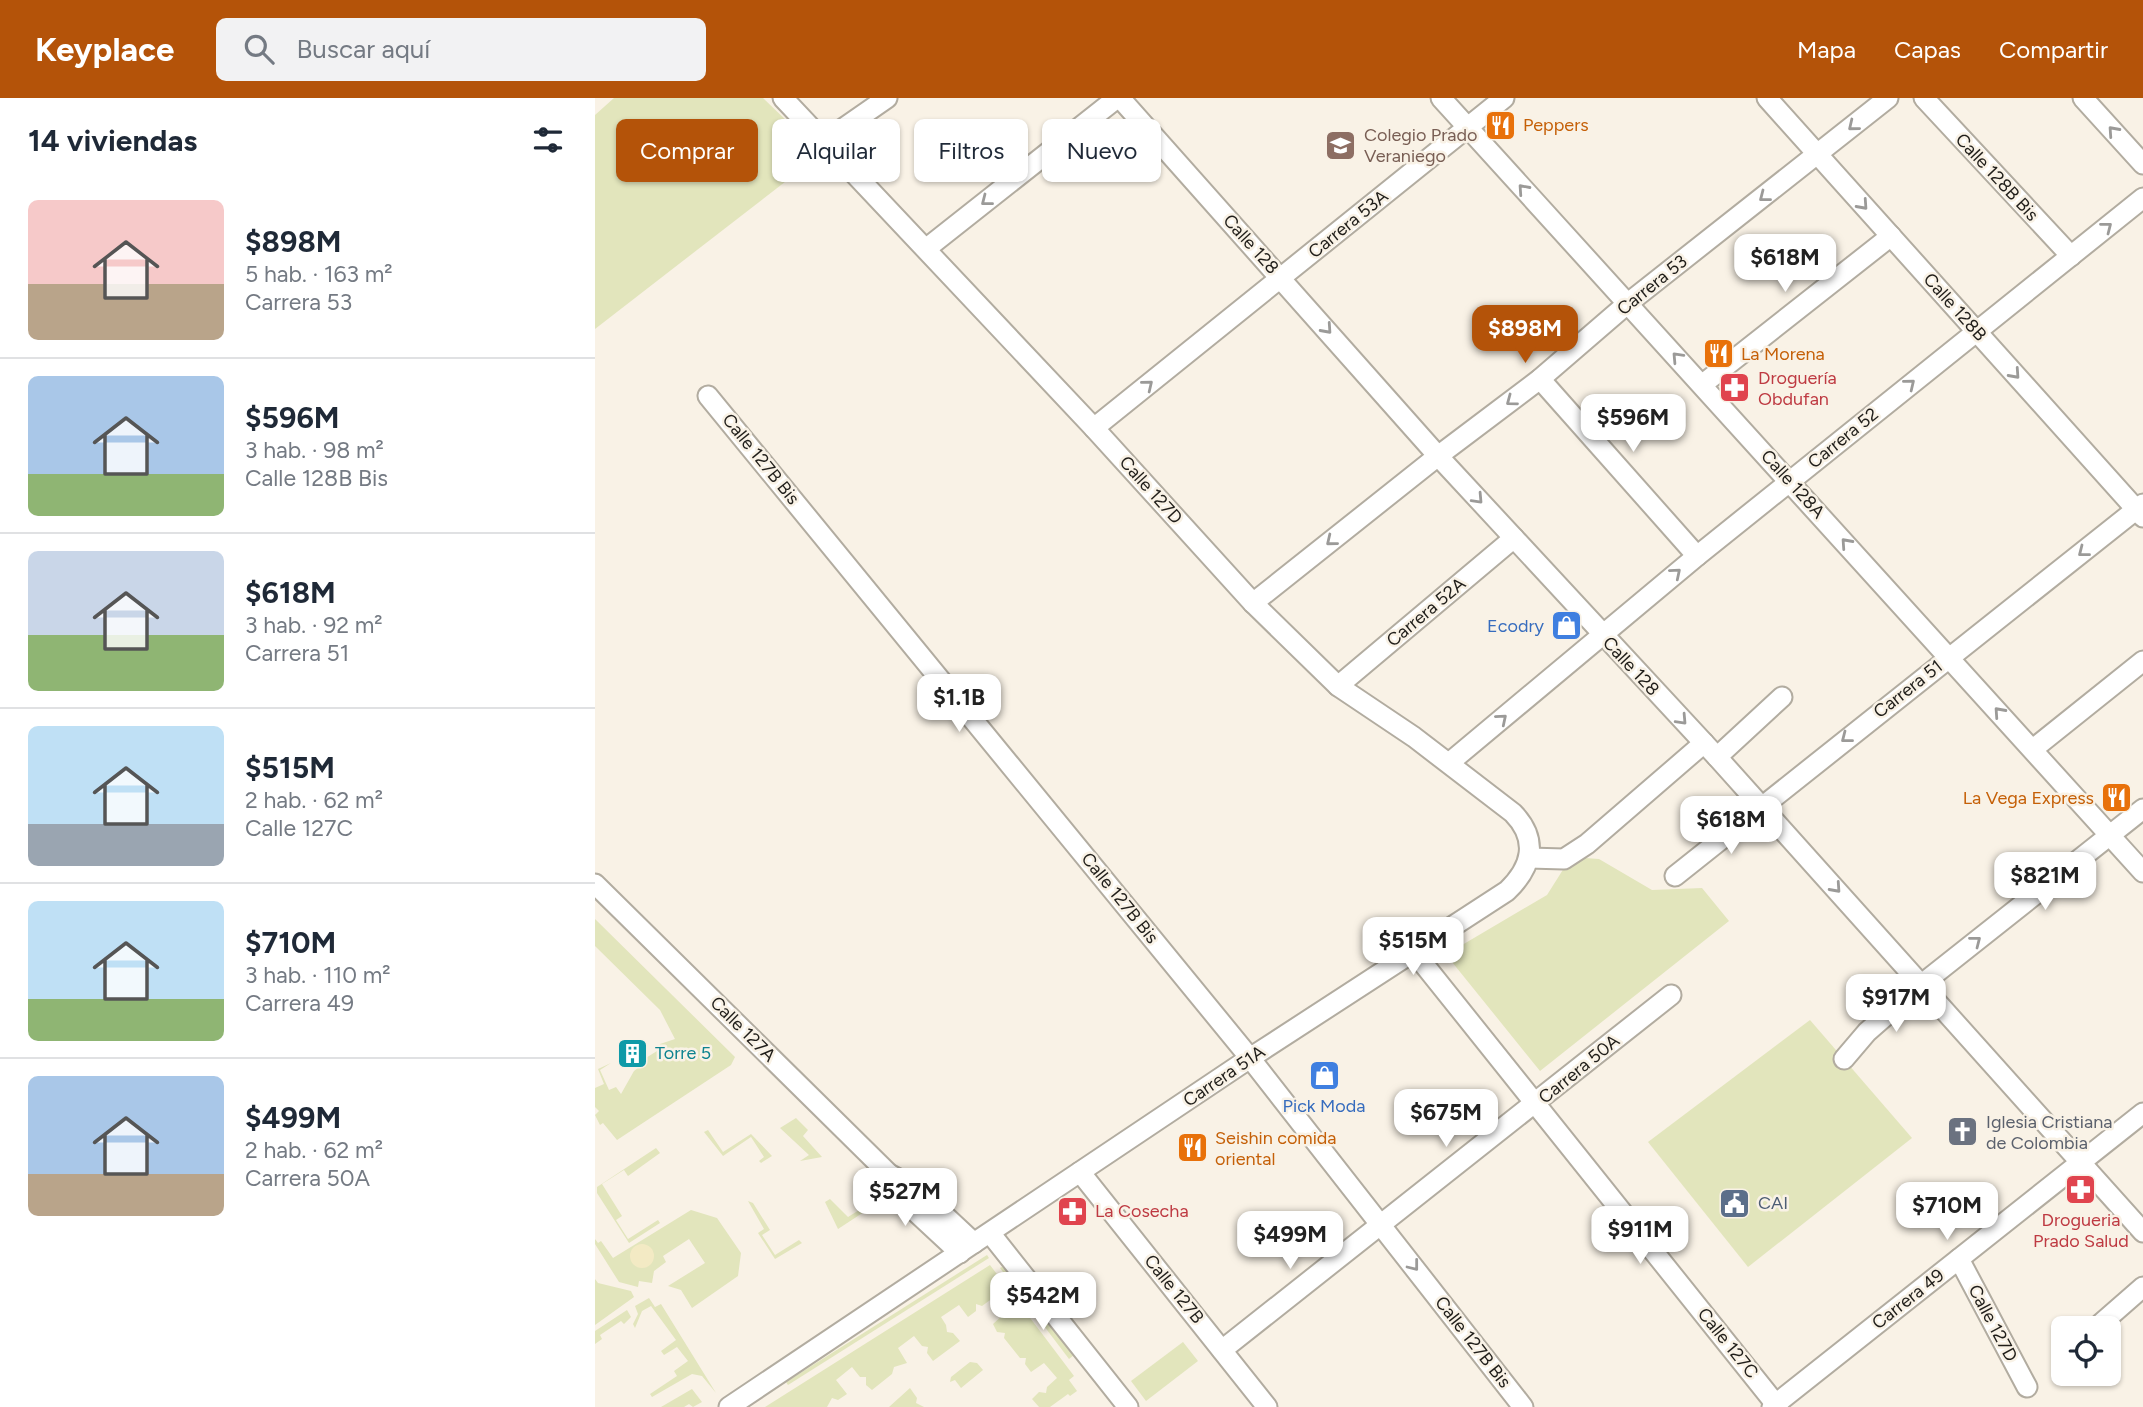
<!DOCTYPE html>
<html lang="es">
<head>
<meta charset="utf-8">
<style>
	body { margin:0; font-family:Figtree,sans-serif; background:#f2f2f3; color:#1f2937; height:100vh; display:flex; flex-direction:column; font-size:26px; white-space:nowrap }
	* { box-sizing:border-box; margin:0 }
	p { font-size:23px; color:#747a83 }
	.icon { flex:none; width:38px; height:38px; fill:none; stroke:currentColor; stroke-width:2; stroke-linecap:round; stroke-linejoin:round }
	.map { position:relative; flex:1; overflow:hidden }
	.details { display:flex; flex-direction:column; background:#fff; width:595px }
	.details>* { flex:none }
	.hud { position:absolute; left:21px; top:21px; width:665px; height:63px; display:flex; gap:14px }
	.fabs { position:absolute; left:1456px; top:1218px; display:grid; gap:14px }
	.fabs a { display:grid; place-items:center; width:70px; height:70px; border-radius:10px; background:#fff; box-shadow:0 2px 5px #0004; font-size:35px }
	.price { position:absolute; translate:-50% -60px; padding:0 16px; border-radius:14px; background:#fff; color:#222; font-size:23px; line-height:46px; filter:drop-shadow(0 2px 4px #0008) }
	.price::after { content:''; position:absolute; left:50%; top:42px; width:21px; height:16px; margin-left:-10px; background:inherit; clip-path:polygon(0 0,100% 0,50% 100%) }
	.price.on { background:#b45309; color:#fff }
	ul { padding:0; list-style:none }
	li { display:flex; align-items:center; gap:21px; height:175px; padding:0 28px }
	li+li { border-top:2px solid #e0e1e3 }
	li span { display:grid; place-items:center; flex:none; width:196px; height:140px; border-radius:10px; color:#555 }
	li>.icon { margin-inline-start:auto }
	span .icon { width:84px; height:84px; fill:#fffc; stroke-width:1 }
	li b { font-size:30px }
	h2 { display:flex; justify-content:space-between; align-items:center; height:84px; padding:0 28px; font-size:30px }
	.tag { padding:0 24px; border-radius:10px; background:#fff; box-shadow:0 2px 5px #0004; font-size:24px; line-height:63px }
	.tag.on { background:#b45309; color:#fff }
	header { display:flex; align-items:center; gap:42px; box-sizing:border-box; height:98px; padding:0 35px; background:#b45309; color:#fff }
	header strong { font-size:33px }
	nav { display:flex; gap:38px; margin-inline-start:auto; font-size:24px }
	.search { width:490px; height:63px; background:#f2f2f3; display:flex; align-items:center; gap:18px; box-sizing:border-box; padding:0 24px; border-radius:10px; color:#747a83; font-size:26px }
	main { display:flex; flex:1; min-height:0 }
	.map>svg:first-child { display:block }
	.green { fill:#e2e5bc }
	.sand { fill:#f3eac4 }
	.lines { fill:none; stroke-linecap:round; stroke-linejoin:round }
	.minor-casing { stroke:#b2aca0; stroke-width:23 }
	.minor { stroke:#fff; stroke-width:19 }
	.oneway { stroke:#9b9a98 }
	.labels { text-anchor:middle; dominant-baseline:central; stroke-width:5; stroke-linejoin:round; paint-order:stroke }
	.food-label { font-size:18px; fill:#c56008; stroke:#f9f2e6; text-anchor:start }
	.education-label { font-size:18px; fill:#785e54; stroke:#f9f2e6; text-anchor:start }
	.street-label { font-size:18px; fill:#201e1a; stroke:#f9f2e6 }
	.health-label { font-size:18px; fill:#be3a42; stroke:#f9f2e6; text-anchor:start }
	.shop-label { font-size:18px; fill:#366cbe; stroke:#f9f2e6; text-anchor:end }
	.culture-label { font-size:18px; fill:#0d838f; stroke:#f9f2e6; text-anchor:start }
	.worship-label { font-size:18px; fill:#5b616d; stroke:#f9f2e6; text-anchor:start }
	.service-label { font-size:18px; fill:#4e5e75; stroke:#f9f2e6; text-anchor:start }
</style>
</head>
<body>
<header>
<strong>Keyplace</strong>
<div class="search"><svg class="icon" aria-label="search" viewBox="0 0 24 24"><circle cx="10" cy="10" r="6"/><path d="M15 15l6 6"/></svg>Buscar aquí</div>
<nav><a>Mapa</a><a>Capas</a><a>Compartir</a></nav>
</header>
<main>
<section class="details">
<h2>14 viviendas<svg class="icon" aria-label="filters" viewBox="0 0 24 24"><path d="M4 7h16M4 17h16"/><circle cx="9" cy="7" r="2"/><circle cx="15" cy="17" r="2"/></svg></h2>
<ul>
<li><span style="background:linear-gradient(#f6c9c9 60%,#b9a48a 0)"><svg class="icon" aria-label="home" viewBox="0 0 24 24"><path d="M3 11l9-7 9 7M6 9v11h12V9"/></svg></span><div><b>$898M</b><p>5 hab. · 163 m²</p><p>Carrera 53</p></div></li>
<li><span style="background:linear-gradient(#a9c7e8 70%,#8fb573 0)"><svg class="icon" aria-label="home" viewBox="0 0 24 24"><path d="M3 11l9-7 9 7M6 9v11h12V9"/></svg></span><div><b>$596M</b><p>3 hab. · 98 m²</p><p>Calle 128B Bis</p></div></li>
<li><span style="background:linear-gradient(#c9d6e8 60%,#8fb573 0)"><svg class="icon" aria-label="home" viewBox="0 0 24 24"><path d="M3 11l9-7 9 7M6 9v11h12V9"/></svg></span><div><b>$618M</b><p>3 hab. · 92 m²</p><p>Carrera 51</p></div></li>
<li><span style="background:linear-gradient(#bfe0f5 70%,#9aa5b1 0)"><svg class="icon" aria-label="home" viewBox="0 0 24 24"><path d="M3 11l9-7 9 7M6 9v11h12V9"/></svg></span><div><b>$515M</b><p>2 hab. · 62 m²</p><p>Calle 127C</p></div></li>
<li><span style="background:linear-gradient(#bfe0f5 70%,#8fb573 0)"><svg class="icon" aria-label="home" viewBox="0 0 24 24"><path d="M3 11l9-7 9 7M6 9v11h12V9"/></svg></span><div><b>$710M</b><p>3 hab. · 110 m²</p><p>Carrera 49</p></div></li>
<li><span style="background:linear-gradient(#a9c7e8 70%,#b9a48a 0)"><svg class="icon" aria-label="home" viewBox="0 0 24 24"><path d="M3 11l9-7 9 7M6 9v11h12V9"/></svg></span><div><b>$499M</b><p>2 hab. · 62 m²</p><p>Carrera 50A</p></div></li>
</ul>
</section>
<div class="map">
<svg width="1548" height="1309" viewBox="0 0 1548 1309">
	<rect width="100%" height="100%" fill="#f9f2e6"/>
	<g class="green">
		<path d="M19,0H168L226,56L0,231V17Z"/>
		<path d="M976,759L1004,761L1057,792L1107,790L1134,823L945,973L857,864L862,850L952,797Z"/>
		<path d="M0,821L140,959L136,967L22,1042L8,1025L5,1027L0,1017L4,1013L0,1009V990L9,986L3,971L16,965L5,972L14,992L21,989L26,996L39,973L48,966L46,963L62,953L65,946L80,941L65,912L0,848Z"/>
		<path d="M1215,922L1317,1040L1153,1169L1053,1044Z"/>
		<path d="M201,1020L213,1032L208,1038L227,1059L205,1063L214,1057L185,1030Z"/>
		<path d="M113,1032L128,1054L156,1036L177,1058L166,1065L164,1063L169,1059L156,1039L128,1058L109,1034Z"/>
		<path d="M61,1050L65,1055L33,1078L29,1072L7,1086L27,1118L21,1122L33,1141L63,1122L65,1125L34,1145L2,1095V1089Z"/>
		<path d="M235,1101L253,1119L269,1109L272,1112L243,1131L230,1104Z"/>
		<path d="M153,1103L158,1105L175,1132L167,1137L180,1157L204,1142L207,1145L180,1161L163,1135L169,1131Z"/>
		<path d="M96,1112L122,1120L146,1155L143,1178L97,1210L86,1192L73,1188L110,1165L94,1141L68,1158L71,1164L59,1173L57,1185L44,1183L43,1189L24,1184L0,1146V1141L3,1145L6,1143L18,1160Z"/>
		<path d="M392,1157L394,1160L193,1287L191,1284Z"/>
		<path d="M395,1167L479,1278L474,1282L482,1293L475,1298L473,1296L455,1309H444L437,1301L444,1294L451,1295L452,1289L462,1280L449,1265L436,1274L430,1266L431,1260H425L409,1240L410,1235L402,1234L398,1226L410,1215L398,1200L387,1208L381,1206V1213L373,1219L364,1207L346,1219L351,1227L352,1234L358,1235L365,1243L338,1263L332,1255L333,1249L327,1248L319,1238L303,1250L312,1265L299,1269L297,1276L277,1292L271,1287V1279H265L257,1269L241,1282L252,1296L243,1302L237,1300L232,1309H170Z"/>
		<path d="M410,1167L479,1257L474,1261L405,1170Z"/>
		<path d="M0,1181L3,1185L36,1193L39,1199L0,1227Z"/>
		<path d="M54,1200L60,1209L66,1206L121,1295L107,1278L97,1276L57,1299L55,1296L82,1278L79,1273L93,1263L82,1249L69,1257L66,1253L81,1242L56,1208L47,1213L40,1230L38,1226L43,1216L40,1208Z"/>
		<path d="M32,1212L36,1219L29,1226L26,1223L5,1237L7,1241L0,1246V1233Z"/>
		<path d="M588,1244L603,1263L551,1303L536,1283Z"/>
		<path d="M375,1264L382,1265L388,1272L366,1290L360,1282L355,1284L356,1279Z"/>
		<path d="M315,1290L322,1300L321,1305L329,1309H294Z"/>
		<path d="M97,1291L107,1304L98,1309L94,1306L89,1309H66Z"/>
	</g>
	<circle class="sand" cx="47" cy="1158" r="12"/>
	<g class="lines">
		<defs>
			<g id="minor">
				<path d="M525,0L843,358L1122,659L1548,1134"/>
				<path d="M846,0L1548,774"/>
				<path d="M1172,0L1548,419"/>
				<path d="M1329,0L1476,158"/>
				<path d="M1488,0L1548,66"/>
				<path d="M230,43L292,0"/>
				<path d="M332,150L522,0"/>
				<path d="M945,281L1102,458"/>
				<path d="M1108,286L1296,138"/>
				<path d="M113,298L655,960L928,1309"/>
				<path d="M499,330L909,0"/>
				<path d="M658,505L843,358L945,281L1032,206L1293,0"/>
				<path d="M743,588L919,440"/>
				<path d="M1438,651L1548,563"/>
				<path d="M1122,659L1187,599"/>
				<path d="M854,665L1102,458L1548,100"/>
				<path d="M934,760L969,761L992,746L1109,645"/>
				<path d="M1080,778L1548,406"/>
				<path d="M0,786L294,1076L320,1090L379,1145"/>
				<path d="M819,854L1183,1309"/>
				<path d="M1249,961L1272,934L1327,886L1548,711"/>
				<path d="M485,1074L672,1309"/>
				<path d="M294,1076L309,1103L365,1155"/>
				<path d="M395,1135L533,1309"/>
				<path d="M1364,1161L1432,1289"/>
				<path d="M1501,1230L1548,1189"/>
				<path d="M627,1252L1076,897"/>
				<path d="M134,1309L655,960L912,793C937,769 944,742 918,715L819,639L743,588L658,505L499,330L188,0"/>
				<path d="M1177,1309L1548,1015"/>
			</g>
		</defs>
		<use href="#minor" class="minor-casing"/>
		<use href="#minor" class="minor"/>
	</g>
	<defs><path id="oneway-chevron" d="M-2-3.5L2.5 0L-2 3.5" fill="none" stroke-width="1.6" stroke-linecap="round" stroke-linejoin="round" transform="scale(1.75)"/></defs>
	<g class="oneway">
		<use href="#oneway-chevron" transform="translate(1258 28) rotate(141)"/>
		<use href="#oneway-chevron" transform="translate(1518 33) rotate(-132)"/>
		<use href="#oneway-chevron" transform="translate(928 91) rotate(-132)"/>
		<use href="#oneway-chevron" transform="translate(1169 99) rotate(142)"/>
		<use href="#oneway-chevron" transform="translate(391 103) rotate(142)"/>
		<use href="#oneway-chevron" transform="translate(1268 107) rotate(48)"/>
		<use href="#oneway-chevron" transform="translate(1512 129) rotate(-38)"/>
		<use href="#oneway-chevron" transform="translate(732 231) rotate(48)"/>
		<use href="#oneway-chevron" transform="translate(1082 259) rotate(-133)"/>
		<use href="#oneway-chevron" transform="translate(1420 276) rotate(48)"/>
		<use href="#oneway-chevron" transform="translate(1315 286) rotate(-39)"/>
		<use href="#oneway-chevron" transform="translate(553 287) rotate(-39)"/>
		<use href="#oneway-chevron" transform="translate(916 303) rotate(143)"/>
		<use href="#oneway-chevron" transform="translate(883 401) rotate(47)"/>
		<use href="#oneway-chevron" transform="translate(736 443) rotate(141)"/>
		<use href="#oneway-chevron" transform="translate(1251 445) rotate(-132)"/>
		<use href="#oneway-chevron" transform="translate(1488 454) rotate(142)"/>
		<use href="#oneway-chevron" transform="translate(1081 475) rotate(-40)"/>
		<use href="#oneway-chevron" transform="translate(1404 614) rotate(-132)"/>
		<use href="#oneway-chevron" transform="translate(907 621) rotate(-40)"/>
		<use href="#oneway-chevron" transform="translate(1087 622) rotate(47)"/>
		<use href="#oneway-chevron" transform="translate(1251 640) rotate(142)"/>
		<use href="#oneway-chevron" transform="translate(1241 790) rotate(48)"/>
		<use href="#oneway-chevron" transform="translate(1381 843) rotate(-38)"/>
		<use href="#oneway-chevron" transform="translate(819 1168) rotate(52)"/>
	</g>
	<defs>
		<symbol id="restaurant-square" viewBox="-11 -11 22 22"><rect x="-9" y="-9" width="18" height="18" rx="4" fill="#e8710a" stroke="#f9f2e6"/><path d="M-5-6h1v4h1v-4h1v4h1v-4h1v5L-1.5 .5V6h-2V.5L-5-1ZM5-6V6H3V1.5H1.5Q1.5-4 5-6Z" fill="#fff"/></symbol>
		<symbol id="school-square" viewBox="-11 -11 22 22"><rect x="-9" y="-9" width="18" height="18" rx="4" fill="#8d6e63" stroke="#f9f2e6"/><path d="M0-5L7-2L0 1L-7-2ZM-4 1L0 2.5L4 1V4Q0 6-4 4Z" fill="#fff"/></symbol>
		<symbol id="pharmacy-square" viewBox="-11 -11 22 22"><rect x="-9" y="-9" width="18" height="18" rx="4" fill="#e0444e" stroke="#f9f2e6"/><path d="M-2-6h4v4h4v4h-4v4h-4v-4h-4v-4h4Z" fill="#fff"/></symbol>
		<symbol id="shop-square" viewBox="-11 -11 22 22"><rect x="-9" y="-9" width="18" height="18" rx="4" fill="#3f7fe0" stroke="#f9f2e6"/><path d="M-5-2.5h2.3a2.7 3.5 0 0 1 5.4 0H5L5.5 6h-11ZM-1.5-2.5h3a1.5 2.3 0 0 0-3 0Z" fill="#fff"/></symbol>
		<symbol id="building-square" viewBox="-11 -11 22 22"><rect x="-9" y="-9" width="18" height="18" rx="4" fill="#0f9aa8" stroke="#f9f2e6"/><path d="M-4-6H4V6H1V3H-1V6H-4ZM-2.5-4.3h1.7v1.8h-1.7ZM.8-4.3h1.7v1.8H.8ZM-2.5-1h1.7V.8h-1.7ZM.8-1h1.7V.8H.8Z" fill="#fff"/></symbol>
		<symbol id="church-square" viewBox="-11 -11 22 22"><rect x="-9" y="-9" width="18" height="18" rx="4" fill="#6b7280" stroke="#f9f2e6"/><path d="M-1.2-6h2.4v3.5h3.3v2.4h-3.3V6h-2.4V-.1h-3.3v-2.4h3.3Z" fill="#fff"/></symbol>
		<symbol id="civic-square" viewBox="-11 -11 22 22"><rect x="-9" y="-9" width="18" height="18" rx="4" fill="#5c6f8a" stroke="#f9f2e6"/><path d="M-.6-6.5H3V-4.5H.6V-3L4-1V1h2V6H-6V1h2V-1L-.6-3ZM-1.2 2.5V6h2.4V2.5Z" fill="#fff"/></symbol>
	</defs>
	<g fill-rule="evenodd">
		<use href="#restaurant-square" x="888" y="10" width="35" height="35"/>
		<use href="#school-square" x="728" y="30" width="35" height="35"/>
		<use href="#restaurant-square" x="1106" y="238" width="35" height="35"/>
		<use href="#pharmacy-square" x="1122" y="272" width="35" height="35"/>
		<use href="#shop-square" x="954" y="510" width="35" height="35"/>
		<use href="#restaurant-square" x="1504" y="682" width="35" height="35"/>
		<use href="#building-square" x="20" y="938" width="35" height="35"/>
		<use href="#shop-square" x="712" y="960" width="35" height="35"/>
		<use href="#church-square" x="1350" y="1016" width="35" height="35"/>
		<use href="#restaurant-square" x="580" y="1032" width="35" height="35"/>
		<use href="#pharmacy-square" x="1468" y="1074" width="35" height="35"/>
		<use href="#civic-square" x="1122" y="1088" width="35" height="35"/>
		<use href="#pharmacy-square" x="460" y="1096" width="35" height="35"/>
	</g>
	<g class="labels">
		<g class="food-label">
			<text x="928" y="27">Peppers</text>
			<text x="1146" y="256">La Morena</text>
			<text x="1499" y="700" text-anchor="end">La Vega Express</text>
			<text x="620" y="1040">Seishin comida<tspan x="620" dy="21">oriental</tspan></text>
		</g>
		<g class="education-label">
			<text x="769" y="37">Colegio Prado<tspan x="769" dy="21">Veraniego</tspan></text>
		</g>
		<g class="street-label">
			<text transform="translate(1402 79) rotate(47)">Calle 128B Bis</text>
			<text transform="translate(753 126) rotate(-39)">Carrera 53A</text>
			<text transform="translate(656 146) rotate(48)">Calle 128</text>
			<text transform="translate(1057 187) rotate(-39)">Carrera 53</text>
			<text transform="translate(1360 209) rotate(48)">Calle 128B</text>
			<text transform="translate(1248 340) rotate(-39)">Carrera 52</text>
			<text transform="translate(166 361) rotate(51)">Calle 127B Bis</text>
			<text transform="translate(1198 386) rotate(48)">Calle 128A</text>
			<text transform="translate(556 392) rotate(48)">Calle 127D</text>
			<text transform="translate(831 514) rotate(-40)">Carrera 52A</text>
			<text transform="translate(1036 568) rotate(47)">Calle 128</text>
			<text transform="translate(1313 591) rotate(-38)">Carrera 51</text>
			<text transform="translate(525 800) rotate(51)">Calle 127B Bis</text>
			<text transform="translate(148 931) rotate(45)">Calle 127A</text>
			<text transform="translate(984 971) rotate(-39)">Carrera 50A</text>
			<text transform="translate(629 978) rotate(-34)">Carrera 51A</text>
			<text transform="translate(579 1191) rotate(51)">Calle 127B</text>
			<text transform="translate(1313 1201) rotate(-38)">Carrera 49</text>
			<text transform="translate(1398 1225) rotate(62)">Calle 127D</text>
			<text transform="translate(878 1244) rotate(52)">Calle 127B Bis</text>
			<text transform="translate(1133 1245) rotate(51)">Calle 127C</text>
		</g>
		<g class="health-label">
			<text x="1163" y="280">Droguería<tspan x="1163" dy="21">Obdufan</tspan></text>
			<text x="500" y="1113">La Cosecha</text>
			<text x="1486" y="1122" text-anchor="middle">Drogueria<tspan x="1486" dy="21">Prado Salud</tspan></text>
		</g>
		<g class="shop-label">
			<text x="949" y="528">Ecodry</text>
			<text x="729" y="1008" text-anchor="middle">Pick Moda</text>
		</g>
		<g class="culture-label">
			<text x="60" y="955">Torre 5</text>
		</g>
		<g class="worship-label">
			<text x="1391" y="1024">Iglesia Cristiana<tspan x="1391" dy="21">de Colombia</tspan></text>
		</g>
		<g class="service-label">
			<text x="1163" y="1105">CAI</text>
		</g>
	</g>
</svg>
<div class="fabs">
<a><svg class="icon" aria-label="locate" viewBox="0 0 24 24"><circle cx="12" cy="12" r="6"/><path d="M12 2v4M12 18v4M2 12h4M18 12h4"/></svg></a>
</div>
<b class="price" style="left:1190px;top:196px">$618M</b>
<b class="price on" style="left:930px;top:267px">$898M</b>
<b class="price" style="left:1038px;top:356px">$596M</b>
<b class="price" style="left:364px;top:636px">$1.1B</b>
<b class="price" style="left:1136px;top:758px">$618M</b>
<b class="price" style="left:1450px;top:814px">$821M</b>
<b class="price" style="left:818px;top:879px">$515M</b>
<b class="price" style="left:1301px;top:936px">$917M</b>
<b class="price" style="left:851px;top:1051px">$675M</b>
<b class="price" style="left:310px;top:1130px">$527M</b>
<b class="price" style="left:1352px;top:1144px">$710M</b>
<b class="price" style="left:1045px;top:1168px">$911M</b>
<b class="price" style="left:695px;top:1173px">$499M</b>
<b class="price" style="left:448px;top:1234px">$542M</b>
<div class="hud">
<a class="tag on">Comprar</a>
<a class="tag">Alquilar</a>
<a class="tag">Filtros</a>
<a class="tag">Nuevo</a>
</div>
</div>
</main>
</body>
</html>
